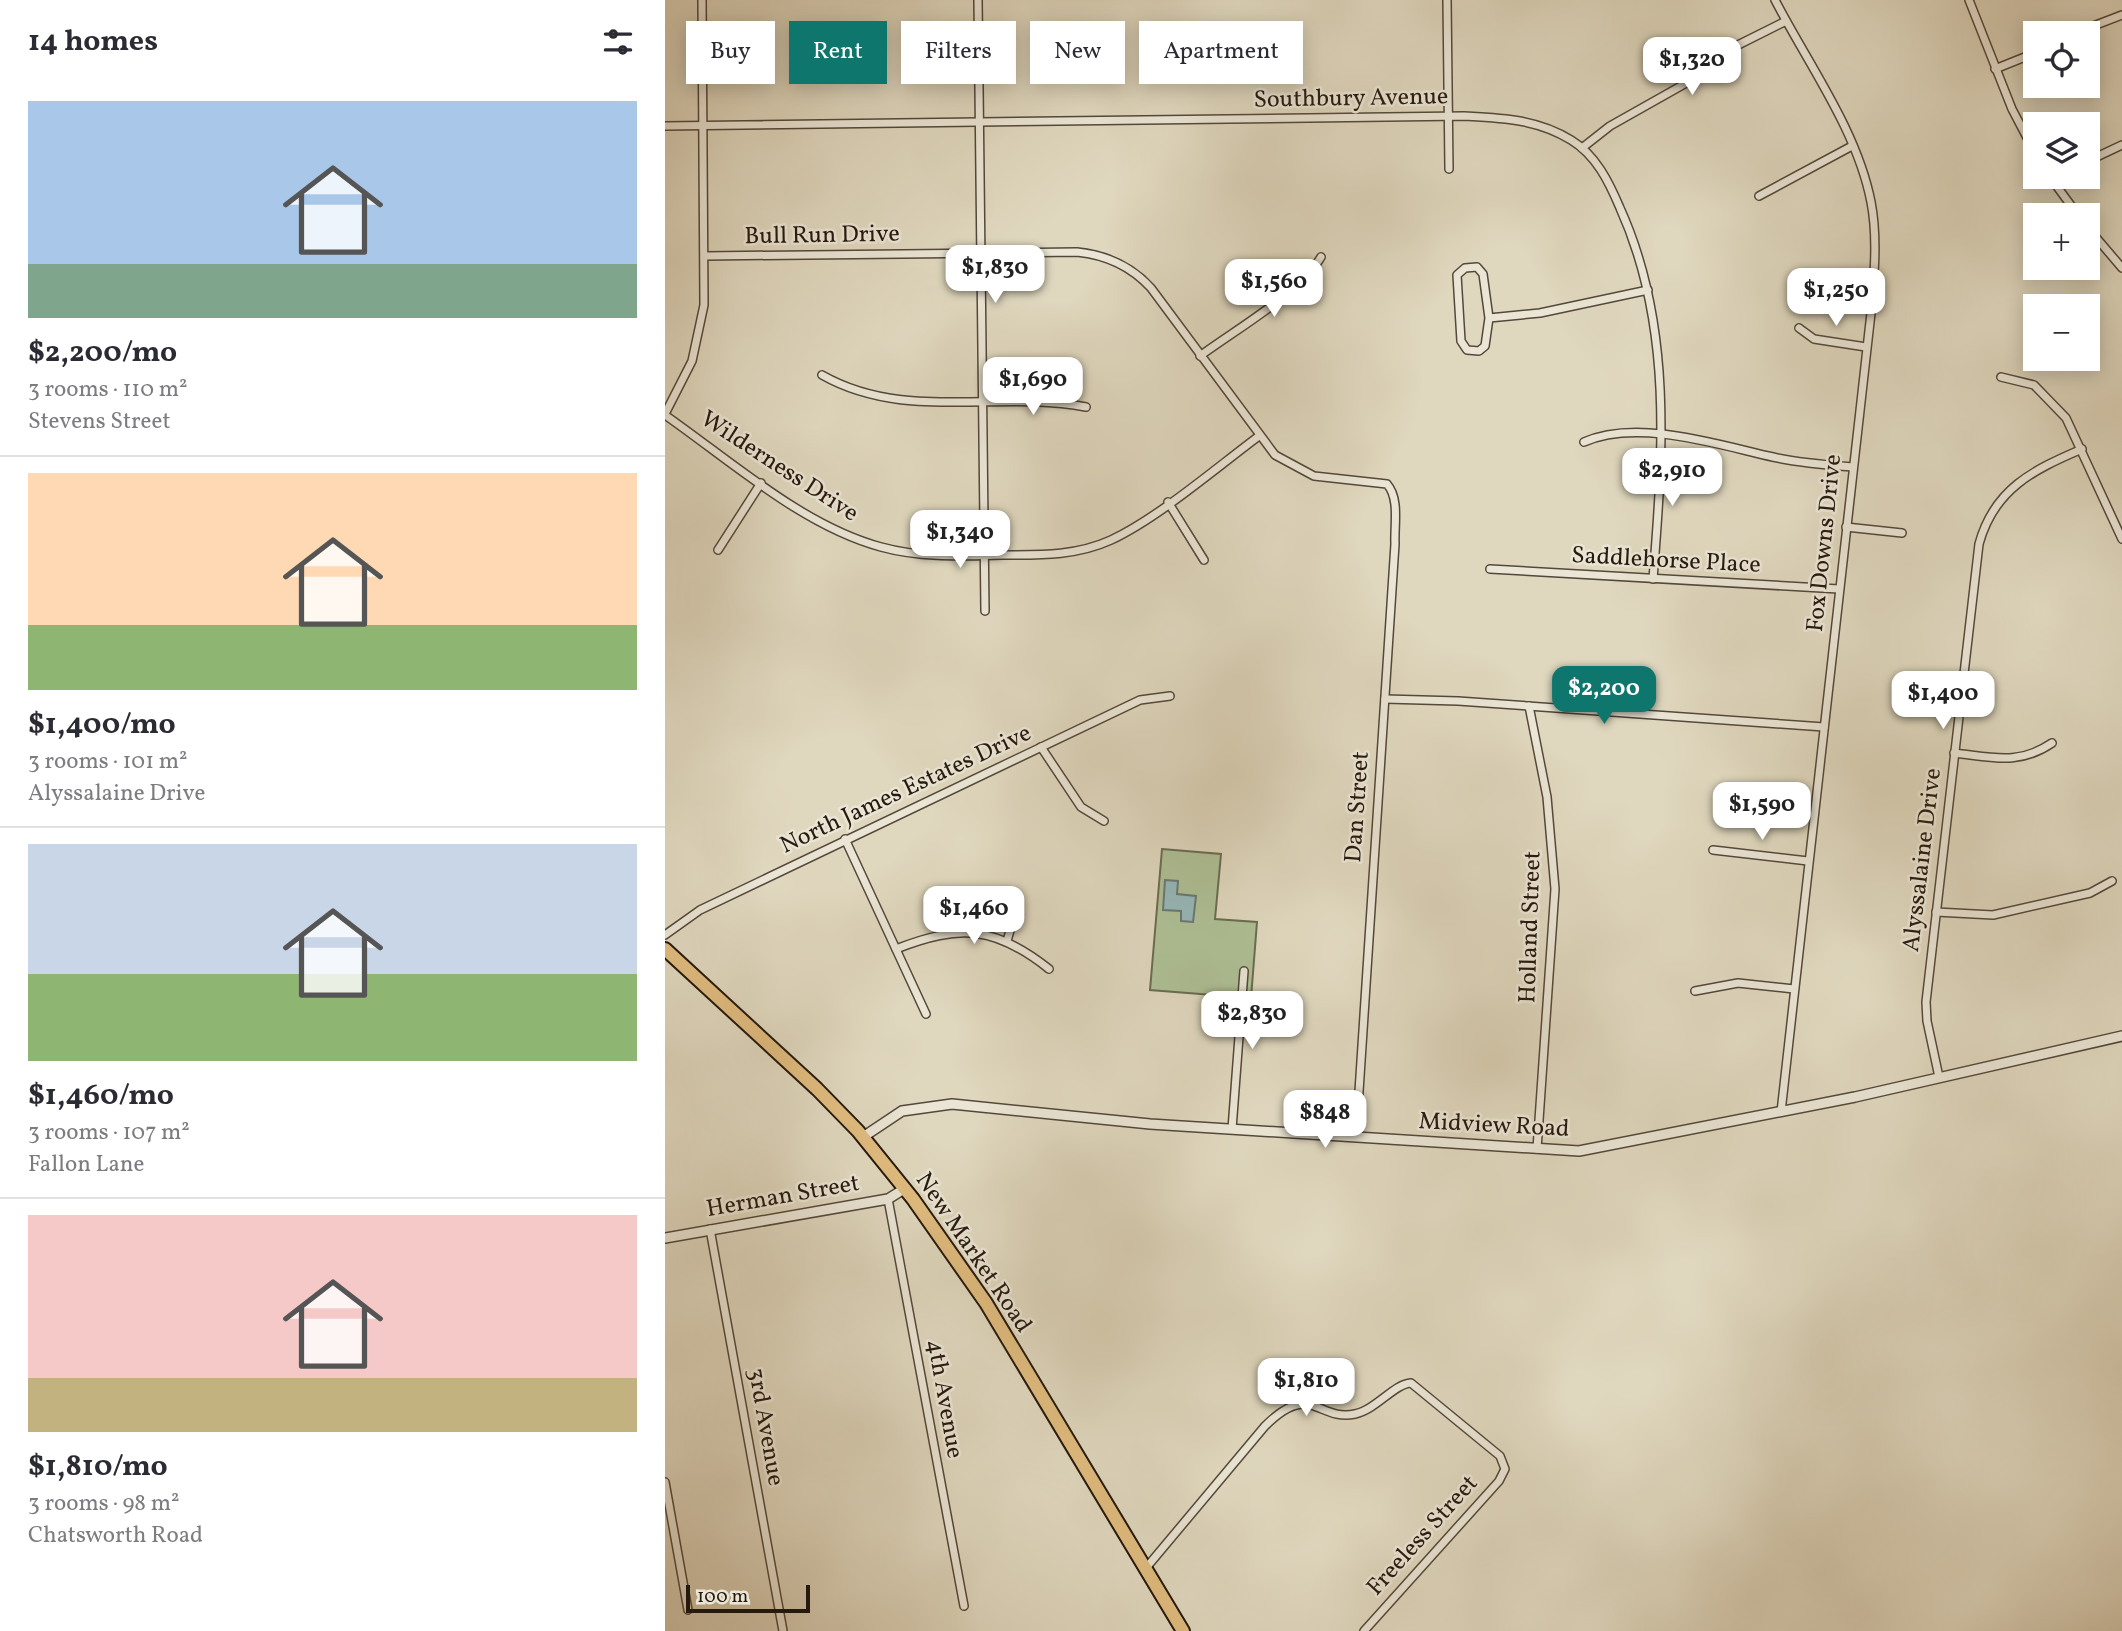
<!DOCTYPE html>
<html lang="en">
<head>
<meta charset="utf-8">
<style>
	body { margin:0; font-family:Vollkorn,serif; background:#f2f2f3; color:#2b2b33; height:100vh; display:flex; flex-direction:column; font-size:26px; white-space:nowrap }
	* { box-sizing:border-box; margin:0 }
	p { font-size:23px; color:#7c7c81 }
	.icon { flex:none; width:38px; height:38px; fill:none; stroke:currentColor; stroke-width:2; stroke-linecap:round; stroke-linejoin:round }
	.map { position:relative; flex:1; overflow:hidden }
	.side { display:flex; flex-direction:column; background:#fff; width:665px }
	.side>* { flex:none }
	.top-card { position:absolute; left:21px; top:21px; width:665px; height:63px; display:flex; gap:14px }
	.fabs { position:absolute; left:1358px; top:21px; display:grid; gap:14px }
	.fabs a { display:grid; place-items:center; width:77px; height:77px; border-radius:0px; background:#fff; box-shadow:0 4px 18px #0003; font-size:35px }
	.scale { position:absolute; left:21px; bottom:18px; width:124px; box-sizing:border-box; padding-left:7px; border:4px solid #26190e; border-top:0; font-size:19px; line-height:24px; white-space:nowrap; color:#26190e; -webkit-text-stroke:5px #eae5d5; paint-order:stroke }
	.price { position:absolute; translate:-50% -60px; padding:0 16px; border-radius:14px; background:#fff; color:#222; font-size:23px; line-height:46px; filter:drop-shadow(0 2px 4px #0008) }
	.price::after { content:''; position:absolute; left:50%; top:42px; width:21px; height:16px; margin-left:-10px; background:inherit; clip-path:polygon(0 0,100% 0,50% 100%) }
	.price.current { background:#0f766e; color:#fff }
	ul { padding:0; list-style:none }
	li { display:grid; align-content:center; gap:14px; height:371px; padding:0 28px }
	li+li { border-top:2px solid #e1e1e2 }
	li span { display:grid; place-items:center; height:217px; border-radius:0px; color:#555 }
	li>.icon { margin-inline-start:auto }
	span .icon { width:126px; height:126px; fill:#fffc; stroke-width:1 }
	li b { font-size:30px }
	h2 { display:flex; justify-content:space-between; align-items:center; height:84px; padding:0 28px; font-size:30px }
	.pill { padding:0 24px; border-radius:0px; background:#fff; box-shadow:0 4px 18px #0003; font-size:24px; line-height:63px }
	.pill.current { background:#0f766e; color:#fff }
	main { display:flex; flex:1; min-height:0 }
	.map>svg:first-child { display:block }
	.green { fill:#aebf95; stroke:#6a6c52; stroke-width:2 }
	.water { fill:#96b8b9; stroke:#697875; stroke-width:2 }
	.lines { fill:none; stroke-linecap:round; stroke-linejoin:round }
	.minor-casing { stroke:#54483a; stroke-width:10 }
	.tertiary-casing { stroke:#54483a; stroke-width:12 }
	.primary-casing { stroke:#26190e; stroke-width:16 }
	.minor { stroke:#eae5d5; stroke-width:7 }
	.tertiary { stroke:#eae5d5; stroke-width:9 }
	.primary { stroke:#e0bc7f; stroke-width:12 }
	.labels { text-anchor:middle; dominant-baseline:central; stroke-width:5; stroke-linejoin:round; paint-order:stroke }
	.street-label { font-size:24px; fill:#26190e; stroke:#eae5d5 }
</style>
</head>
<body>
<main>
<section class="side">
<h2>14 homes<svg class="icon" aria-label="filters" viewBox="0 0 24 24"><path d="M4 7h16M4 17h16"/><circle cx="9" cy="7" r="2"/><circle cx="15" cy="17" r="2"/></svg></h2>
<ul>
<li><span style="background:linear-gradient(#a9c7e8 75%,#7fa58c 0)"><svg class="icon" aria-label="home" viewBox="0 0 24 24"><path d="M3 11l9-7 9 7M6 9v11h12V9"/></svg></span><div><b>$2,200/mo</b><p>3 rooms · 110 m²</p><p>Stevens Street</p></div></li>
<li><span style="background:linear-gradient(#ffd9b3 70%,#8fb573 0)"><svg class="icon" aria-label="home" viewBox="0 0 24 24"><path d="M3 11l9-7 9 7M6 9v11h12V9"/></svg></span><div><b>$1,400/mo</b><p>3 rooms · 101 m²</p><p>Alyssalaine Drive</p></div></li>
<li><span style="background:linear-gradient(#c9d6e8 60%,#8fb573 0)"><svg class="icon" aria-label="home" viewBox="0 0 24 24"><path d="M3 11l9-7 9 7M6 9v11h12V9"/></svg></span><div><b>$1,460/mo</b><p>3 rooms · 107 m²</p><p>Fallon Lane</p></div></li>
<li><span style="background:linear-gradient(#f6c9c9 75%,#c2b280 0)"><svg class="icon" aria-label="home" viewBox="0 0 24 24"><path d="M3 11l9-7 9 7M6 9v11h12V9"/></svg></span><div><b>$1,810/mo</b><p>3 rooms · 98 m²</p><p>Chatsworth Road</p></div></li>
</ul>
</section>
<div class="map">
<svg width="1457" height="1631" viewBox="0 0 1457 1631">
	<rect width="100%" height="100%" fill="#dfd7be"/>
	<filter id="stains"><feTurbulence type="fractalNoise" baseFrequency=".00286" numOctaves="4"/><feColorMatrix values="0 0 0 0 .2 0 0 0 0 .09 0 0 0 0 .02 0 0 0 .5 -.17"/></filter>
	<radialGradient id="worn" r=".72"><stop offset=".6" stop-color="#630" stop-opacity="0"/><stop offset="1" stop-color="#630" stop-opacity=".3"/></radialGradient>
	<path class="green" d="M497,849L556,854L550,919L592,922L586,998L485,990Z"/>
	<path class="water" d="M500,880L513,881L512,894L531,896L528,922L516,921V911L498,910Z"/>
	<g class="lines">
		<defs>
			<g id="minor">
				<path d="M313,0L320,611"/>
				<path d="M782,0L784,169"/>
				<path d="M1110,0C1143,64 1192,130 1206,202C1213,238 1209,277 1206,313L1116,1112"/>
				<path d="M1304,0L1347,109L1370,153"/>
				<path d="M1410,33L1457,15"/>
				<path d="M1330,69L1370,53"/>
				<path d="M0,126L799,116C837,118 872,119 906,140C931,155 944,182 955,208C1008,325 998,454 988,579"/>
				<path d="M917,148L945,126L1039,73L1073,45L1121,21"/>
				<path d="M1423,161L1457,145"/>
				<path d="M1385,177L1413,215"/>
				<path d="M1094,196L1187,146"/>
				<path d="M1423,228L1457,268"/>
				<path d="M40,256L412,252C442,255 466,266 486,288L610,455L649,476L722,484C735,499 729,525 730,544L691,1137"/>
				<path d="M824,318L820,346L814,351L802,350L796,341L792,275L800,268L812,267L818,274L824,318L875,313L983,290"/>
				<path d="M1134,328L1149,339L1201,347"/>
				<path d="M535,356C570,330 635,293 656,257"/>
				<path d="M157,375C240,422 332,390 421,407"/>
				<path d="M1336,377L1369,385L1401,418L1457,539"/>
				<path d="M0,414L27,361L39,305L37,0"/>
				<path d="M0,415C66,461 138,526 216,547C256,558 297,556 337,555C375,555 411,556 446,540C493,518 551,468 594,436"/>
				<path d="M919,442C972,418 1054,445 1108,457C1134,463 1162,465 1188,467"/>
				<path d="M503,502L539,560"/>
				<path d="M1181,527L1237,533"/>
				<path d="M53,550L96,483"/>
				<path d="M825,569L1174,589"/>
				<path d="M720,699L793,701L1159,727"/>
				<path d="M864,706L882,797L890,889L872,1149"/>
				<path d="M376,747L416,807L439,821"/>
				<path d="M1289,753C1327,757 1353,766 1387,743"/>
				<path d="M180,839L261,1014"/>
				<path d="M1048,850L1143,861"/>
				<path d="M1271,912L1328,915L1425,893L1447,881"/>
				<path d="M317,933C321,918 322,899 341,900L350,913L342,941"/>
				<path d="M0,935L35,910L475,700L505,696"/>
				<path d="M231,949C295,924 330,926 384,969"/>
				<path d="M1030,991L1073,983L1129,989"/>
				<path d="M1274,1077L1262,1021L1261,1002L1314,544C1329,489 1368,470 1417,449"/>
				<path d="M567,1129L579,971"/>
				<path d="M223,1199L299,1606"/>
				<path d="M45,1229L118,1631"/>
				<path d="M0,1482L23,1610"/>
				<path d="M481,1568L600,1426C646,1380 653,1422 690,1414C712,1409 729,1384 746,1383L835,1456L840,1469L834,1481L699,1631"/>
			</g>
			<g id="tertiary">
				<path d="M198,1137L237,1111L287,1104L485,1124L914,1151L1190,1097L1457,1036"/>
				<path d="M0,1238L223,1199L239,1189"/>
			</g>
			<path id="primary" d="M0,949L152,1089L193,1131L248,1199L321,1303L518,1631"/>
		</defs>
		<use href="#minor" class="minor-casing"/>
		<use href="#tertiary" class="tertiary-casing"/>
		<use href="#primary" class="primary-casing"/>
		<use href="#minor" class="minor"/>
		<use href="#tertiary" class="tertiary"/>
		<use href="#primary" class="primary"/>
	</g>
	<g class="labels">
		<g class="street-label">
			<text transform="translate(686 99) rotate(-1)">Southbury Avenue</text>
			<text transform="translate(157 236) rotate(-1)">Bull Run Drive</text>
			<text transform="translate(114 467) rotate(33)">Wilderness Drive</text>
			<text transform="translate(1160 543) rotate(-84)">Fox Downs Drive</text>
			<text transform="translate(1001 561) rotate(3)">Saddlehorse Place</text>
			<text transform="translate(241 790) rotate(-25)">North James Estates Drive</text>
			<text transform="translate(693 807) rotate(-86)">Dan Street</text>
			<text transform="translate(1258 860) rotate(-83)">Alyssalaine Drive</text>
			<text transform="translate(866 927) rotate(-88)">Holland Street</text>
			<text transform="translate(829 1126) rotate(3)">Midview Road</text>
			<text transform="translate(118 1197) rotate(-10)">Herman Street</text>
			<text transform="translate(308 1253) rotate(56)">New Market Road</text>
			<text transform="translate(279 1399) rotate(80)">4th Avenue</text>
			<text transform="translate(100 1427) rotate(80)">3rd Avenue</text>
			<text transform="translate(758 1536) rotate(-48)">Freeless Street</text>
		</g>
	</g>
	<rect width="100%" height="100%" filter="url(#stains)"/>
	<rect width="100%" height="100%" fill="url(#worn)"/>
</svg>
<div class="fabs">
<a><svg class="icon" aria-label="locate" viewBox="0 0 24 24"><circle cx="12" cy="12" r="6"/><path d="M12 2v4M12 18v4M2 12h4M18 12h4"/></svg></a>
<a><svg class="icon" aria-label="layers" viewBox="0 0 24 24"><path d="M12 4l9 5-9 5-9-5zM3 14l9 5 9-5"/></svg></a>
<a>+</a>
<a>−</a>
</div>
<div class="scale">100 m</div>
<b class="price" style="left:1027px;top:97px">$1,320</b>
<b class="price" style="left:330px;top:305px">$1,830</b>
<b class="price" style="left:609px;top:319px">$1,560</b>
<b class="price" style="left:1171px;top:328px">$1,250</b>
<b class="price" style="left:368px;top:417px">$1,690</b>
<b class="price" style="left:1007px;top:508px">$2,910</b>
<b class="price" style="left:295px;top:570px">$1,340</b>
<b class="price current" style="left:939px;top:726px">$2,200</b>
<b class="price" style="left:1278px;top:731px">$1,400</b>
<b class="price" style="left:1097px;top:842px">$1,590</b>
<b class="price" style="left:309px;top:946px">$1,460</b>
<b class="price" style="left:587px;top:1051px">$2,830</b>
<b class="price" style="left:660px;top:1150px">$848</b>
<b class="price" style="left:641px;top:1418px">$1,810</b>
<div class="top-card">
<a class="pill">Buy</a>
<a class="pill current">Rent</a>
<a class="pill">Filters</a>
<a class="pill">New</a>
<a class="pill">Apartment</a>
</div>
</div>
</main>
</body>
</html>
